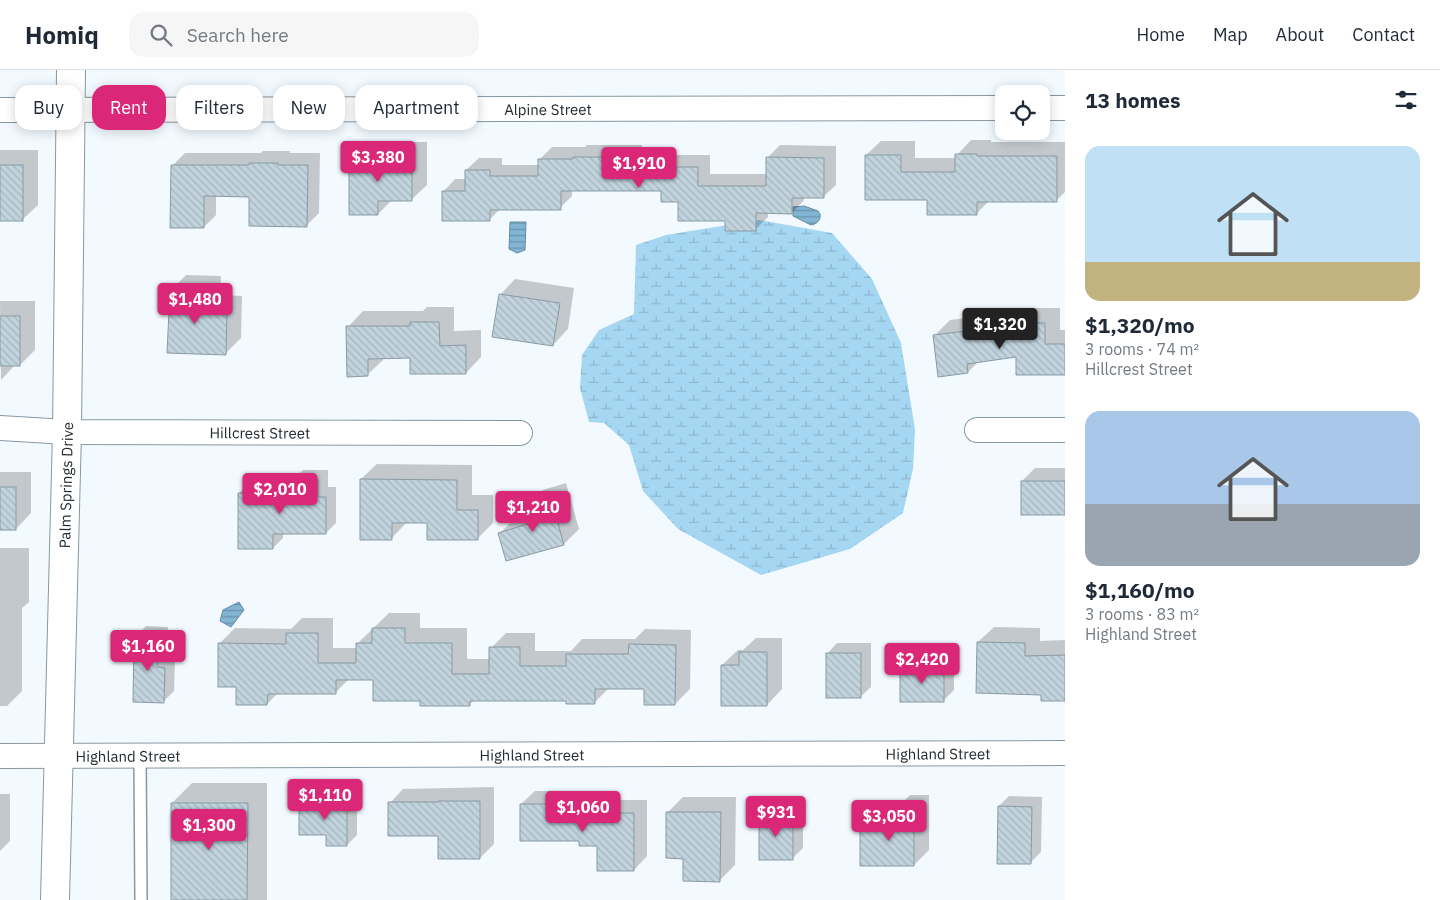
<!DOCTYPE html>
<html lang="en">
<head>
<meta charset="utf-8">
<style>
	body { margin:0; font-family:"IBM Plex Sans",sans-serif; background:#f6f6f7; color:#1f2937; height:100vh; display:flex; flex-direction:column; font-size:19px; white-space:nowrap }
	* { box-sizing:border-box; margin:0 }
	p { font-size:16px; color:#747a83 }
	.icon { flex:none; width:28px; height:28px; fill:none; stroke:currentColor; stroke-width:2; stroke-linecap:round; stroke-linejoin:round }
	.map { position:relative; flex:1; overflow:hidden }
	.sheet { display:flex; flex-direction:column; background:#fff; width:375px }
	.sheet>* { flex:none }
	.hud { position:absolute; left:15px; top:15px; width:475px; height:45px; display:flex; gap:10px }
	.fabs { position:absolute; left:995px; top:15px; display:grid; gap:10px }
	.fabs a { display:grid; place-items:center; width:55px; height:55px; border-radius:10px; background:#fff; box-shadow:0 2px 12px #0003; font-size:25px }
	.price { position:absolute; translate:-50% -42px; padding:0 11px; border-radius:5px; background:#db2777; color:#fff; font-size:16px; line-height:32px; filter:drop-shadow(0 1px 2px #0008) }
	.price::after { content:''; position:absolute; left:50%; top:30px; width:15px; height:11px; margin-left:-8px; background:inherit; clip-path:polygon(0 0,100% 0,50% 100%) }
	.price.active { background:#222; color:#fff }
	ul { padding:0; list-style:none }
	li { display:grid; align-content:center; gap:10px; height:265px; padding:0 20px }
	li span { display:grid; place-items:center; height:155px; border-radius:15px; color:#555 }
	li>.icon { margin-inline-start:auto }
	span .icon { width:90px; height:90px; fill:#fffc; stroke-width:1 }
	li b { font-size:21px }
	h2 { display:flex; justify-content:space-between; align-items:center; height:60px; padding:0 20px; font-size:21px }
	.chip { padding:0 18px; border-radius:15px; background:#fff; box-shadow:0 2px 12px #0003; font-size:18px; line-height:45px }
	.chip.active { background:#db2777; color:#fff }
	header { display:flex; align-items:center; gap:30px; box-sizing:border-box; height:70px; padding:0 25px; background:#fff; border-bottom:1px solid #e0e1e3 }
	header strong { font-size:24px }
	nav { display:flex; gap:28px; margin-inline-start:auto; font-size:18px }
	.search { width:350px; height:45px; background:#f6f6f7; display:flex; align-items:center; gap:12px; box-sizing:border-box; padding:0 18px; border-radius:15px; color:#747a83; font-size:19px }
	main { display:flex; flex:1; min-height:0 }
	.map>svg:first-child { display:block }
	.wetland { fill:url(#wetland-marsh) }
	.water { fill:url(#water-rules); stroke:#668ca2 }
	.shadow { fill:#0003 }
	.building { fill:url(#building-back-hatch); stroke:#899aa4 }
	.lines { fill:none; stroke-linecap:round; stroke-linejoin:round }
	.lane-casing { stroke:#8798a2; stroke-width:14 }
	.street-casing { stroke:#8798a2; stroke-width:26 }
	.secondary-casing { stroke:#8798a2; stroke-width:30 }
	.lane { stroke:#fff; stroke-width:11 }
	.street { stroke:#fff; stroke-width:24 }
	.secondary { stroke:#fff; stroke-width:28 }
	.labels { text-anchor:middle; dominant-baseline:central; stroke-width:4; stroke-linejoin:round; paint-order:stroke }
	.street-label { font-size:15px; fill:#242b2f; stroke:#fff }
</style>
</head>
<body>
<header>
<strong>Homiq</strong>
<div class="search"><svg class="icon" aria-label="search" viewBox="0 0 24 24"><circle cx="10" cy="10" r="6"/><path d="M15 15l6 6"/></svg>Search here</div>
<nav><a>Home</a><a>Map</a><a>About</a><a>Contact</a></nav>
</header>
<main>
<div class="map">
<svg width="1065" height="830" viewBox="0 0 1065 830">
	<defs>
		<pattern id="wetland-marsh" width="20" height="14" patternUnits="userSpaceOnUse" patternTransform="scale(1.25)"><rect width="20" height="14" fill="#a5d6f2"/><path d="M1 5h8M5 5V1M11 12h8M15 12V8" fill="none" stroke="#8eb8d0"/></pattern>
		<pattern id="water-rules" width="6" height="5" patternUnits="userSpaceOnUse" patternTransform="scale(1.25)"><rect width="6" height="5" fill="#82b5d3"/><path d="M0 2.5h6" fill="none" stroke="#6a93ac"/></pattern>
		<pattern id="building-back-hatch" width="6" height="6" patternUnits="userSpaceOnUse" patternTransform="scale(1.25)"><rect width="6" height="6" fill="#c1d3dd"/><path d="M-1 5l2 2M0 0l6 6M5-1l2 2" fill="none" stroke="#a6b5be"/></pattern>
	</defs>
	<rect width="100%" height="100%" fill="#f3faff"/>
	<path class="wetland" d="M759,150L832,163L872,209L901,273L915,359L913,399L903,443L850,479L761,505L678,459L643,421L629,375L604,353L589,352L580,318L582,285L599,260L634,244L636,175L666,165Z"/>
	<g class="water">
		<path d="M804,136L818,141L820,144C821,150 817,154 811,155L793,146V137Z"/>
		<path d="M510,152H526L525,180L517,183L509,179Z"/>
		<path d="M239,532L244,540L231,557L220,551L223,540Z"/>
	</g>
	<g class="shadow">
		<path d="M971,70H991V72H1065V122L1057,130H990L977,143L928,129L866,85L881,71H915V88H957V85Z"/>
		<path d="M366,72H427V115L411,130H392L378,144L351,87Z"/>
		<path d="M587,75H642V85H710V104H767V88L780,75L836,76V115L823,127H804V130L792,143L768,142V147L756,159L726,149L680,131L662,120H572V126L560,138H501L490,149L443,122L455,109H466V100L479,88H502V95H539V90L552,77H585Z"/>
		<path d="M0,80H38V135L22,150H0Z"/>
		<path d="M263,81H290V83H320L319,143L307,155L250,126L216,125V145L204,157L172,96L185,83H261Z"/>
		<path d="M186,205L221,206L220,225L242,226L241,268L225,284L171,220Z"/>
		<path d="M515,209L574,218L568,259L553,275L500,225Z"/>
		<path d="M0,231H35V280L20,295H15L1,310Z"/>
		<path d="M427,237H454V261L481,260V287L466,303L411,287H383V290L367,305L348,257L363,241H423Z"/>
		<path d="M1033,238H1060V260H1065V304L1018,286L979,291L968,302L934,266L950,250L1031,240Z"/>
		<path d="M377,394L472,395V425H493V453L477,469L428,451H406V453L391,469L361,409Z"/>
		<path d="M1035,398H1065V444L1022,411Z"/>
		<path d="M303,400H328V417H336V453L326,463H283V468L273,478L239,423L249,413H293V410Z"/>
		<path d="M0,402H31V443L16,459H0Z"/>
		<path d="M566,413L579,459L564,474L500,463L515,448L530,443L527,435L543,420Z"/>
		<path d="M0,478H29V532L22,538V621L7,636H0Z"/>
		<path d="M389,543H420V558H467V589H491V578L506,563H535V581H571L582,569H635L645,559L691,560L690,619L675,634L645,618H609L594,633L567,630H474L469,635L421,630L375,609H349L335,623H278L267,634L238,616L219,574L235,558L291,559L302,548H333V578H358V573Z"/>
		<path d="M146,556L168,557L166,587L175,588L174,621L163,632L136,566Z"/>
		<path d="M994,557L1040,558V571L1065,570V629L1043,623L978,572Z"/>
		<path d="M756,568H782V619L767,635L722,595L738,580H743Z"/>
		<path d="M837,573H871V617L860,627L827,584Z"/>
		<path d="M912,587H954V620L944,630L901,598Z"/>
		<path d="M192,713H267V830H172V733Z"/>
		<path d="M494,717V774L480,788L439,765L390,733L403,719Z"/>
		<path d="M535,721H575V730H647V786L634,800L598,775L580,770L521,734Z"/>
		<path d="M310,722H357V765L347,775L327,763L300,732Z"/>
		<path d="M0,724H10V771L0,781Z"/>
		<path d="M910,725H929V780L914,795L861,755L877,740H895Z"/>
		<path d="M1009,726L1042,727L1041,782L1030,793L999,736Z"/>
		<path d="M683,727H736L735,795L720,810L684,787L668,742Z"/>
		<path d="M770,736H803V778L793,788L760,746Z"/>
	</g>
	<g class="building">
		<path d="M955,84H977V86H1057V132H977V145H927V130H865V85H901V102H955Z"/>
		<path d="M349,87H412V131H378V145H349Z"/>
		<path d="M573,87H630V97H698V116H766V87L824,88V128H792V144L756,143V161H725V151H678V132H661V121H561V140H490V151H442V121H465V100H490V106H538V89H573Z"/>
		<path d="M249,93H278V95H308L307,157L249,156V127L204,126V158H170L171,95H249Z"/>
		<rect x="0" y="95" width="23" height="56"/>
		<path d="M170,220L206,221L205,240H227L226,285L167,283Z"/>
		<path d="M499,224L560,233L553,276L492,267Z"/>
		<rect x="0" y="246" width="20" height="50"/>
		<path d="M410,252H439L440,276L466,275V304H410V288L368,289V306L347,307L346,256H410Z"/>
		<path d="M1016,253H1045V274H1065V305H1016V287L967,294L968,303L938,307L933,265L1016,255Z"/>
		<path d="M360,409L457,410V440H478V470H427V453H392V470H360Z"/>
		<path d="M291,410H318V427H326V464H273V479H238V423H291Z"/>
		<rect x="1021" y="411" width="44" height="34"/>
		<rect x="0" y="417" width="16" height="43"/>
		<path d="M551,428L564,475L506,491L498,463L531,453L526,435Z"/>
		<path d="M372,558H405V573H452V604H489V577H520V596H566V584H628L629,574L676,575L675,635H644V619H595V634H566V631H470V636H420V631H373V610H336V624H268L267,635H236V617H218V573L286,574V563H318V593H356V573H372Z"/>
		<path d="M134,566L158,567L157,597L165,598L164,633L133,632Z"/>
		<path d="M977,572L1025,573V586L1065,585V631H1041V625L976,623Z"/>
		<path d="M739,582H767V636H721V595H739Z"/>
		<rect x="826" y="583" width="35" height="45"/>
		<rect x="900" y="597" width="44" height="35"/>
		<path d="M299,731H347V776H326V765H299Z"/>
		<path d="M438,731H480V789H438V766H388V732H438Z"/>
		<path d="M171,733H248L247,830H171Z"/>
		<path d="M520,734H562V743H634V801H597V776H579V771H520Z"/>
		<path d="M998,736L1032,737L1031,794H997Z"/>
		<path d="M894,740H914V796H860V755H894Z"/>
		<path d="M666,742H721L720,812L683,811V789L666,788Z"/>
		<rect x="759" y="745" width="34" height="45"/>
	</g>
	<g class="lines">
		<defs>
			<path id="lane" d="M140,686L141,830"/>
			<g id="street">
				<path d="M1041,38H1065"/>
				<path id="s1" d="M0,40L1004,38"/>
				<path id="s2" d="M0,358L67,362L520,363"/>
				<path d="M977,360H1065"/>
				<path id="s3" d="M0,686L1065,683"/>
			</g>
			<g id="secondary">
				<path id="s4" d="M55,830L67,362L71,0"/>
			</g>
		</defs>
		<use href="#lane" class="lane-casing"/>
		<use href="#street" class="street-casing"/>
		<use href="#secondary" class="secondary-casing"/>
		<use href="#lane" class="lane"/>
		<use href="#street" class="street"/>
		<use href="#secondary" class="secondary"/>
	</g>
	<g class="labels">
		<g class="street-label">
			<text stroke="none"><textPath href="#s1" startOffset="548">Alpine Street</textPath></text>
			<text stroke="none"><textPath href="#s2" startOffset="260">Hillcrest Street</textPath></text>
			<text stroke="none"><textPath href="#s4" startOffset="415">Palm Springs Drive</textPath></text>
			<text stroke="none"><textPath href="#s3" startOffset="938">Highland Street</textPath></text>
			<text stroke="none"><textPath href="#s3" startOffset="532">Highland Street</textPath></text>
			<text stroke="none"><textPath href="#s3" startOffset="128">Highland Street</textPath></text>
		</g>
	</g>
</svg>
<div class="fabs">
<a><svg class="icon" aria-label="locate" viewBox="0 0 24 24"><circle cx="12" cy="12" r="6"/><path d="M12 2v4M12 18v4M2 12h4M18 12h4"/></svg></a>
</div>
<b class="price" style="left:378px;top:113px">$3,380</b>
<b class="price" style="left:639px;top:119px">$1,910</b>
<b class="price" style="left:195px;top:255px">$1,480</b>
<b class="price active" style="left:1000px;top:280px">$1,320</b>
<b class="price" style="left:280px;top:445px">$2,010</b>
<b class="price" style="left:533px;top:463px">$1,210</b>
<b class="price" style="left:148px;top:602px">$1,160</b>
<b class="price" style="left:922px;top:615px">$2,420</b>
<b class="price" style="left:325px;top:751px">$1,110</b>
<b class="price" style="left:583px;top:763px">$1,060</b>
<b class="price" style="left:776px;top:768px">$931</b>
<b class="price" style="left:889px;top:772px">$3,050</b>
<b class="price" style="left:209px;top:781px">$1,300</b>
<div class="hud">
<a class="chip">Buy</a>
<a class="chip active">Rent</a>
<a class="chip">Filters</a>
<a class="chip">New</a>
<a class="chip">Apartment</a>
</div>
</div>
<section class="sheet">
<h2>13 homes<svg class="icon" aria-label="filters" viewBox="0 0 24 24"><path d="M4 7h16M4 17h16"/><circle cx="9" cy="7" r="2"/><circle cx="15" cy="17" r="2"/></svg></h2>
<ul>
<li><span style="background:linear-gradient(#bfe0f5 75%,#c2b280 0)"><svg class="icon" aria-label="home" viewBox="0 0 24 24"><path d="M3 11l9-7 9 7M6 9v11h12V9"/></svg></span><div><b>$1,320/mo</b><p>3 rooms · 74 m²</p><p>Hillcrest Street</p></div></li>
<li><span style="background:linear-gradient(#a9c7e8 60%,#9aa5b1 0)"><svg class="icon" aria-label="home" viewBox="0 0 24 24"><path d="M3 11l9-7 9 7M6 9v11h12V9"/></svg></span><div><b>$1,160/mo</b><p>3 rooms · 83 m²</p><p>Highland Street</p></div></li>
</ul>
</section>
</main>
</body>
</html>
